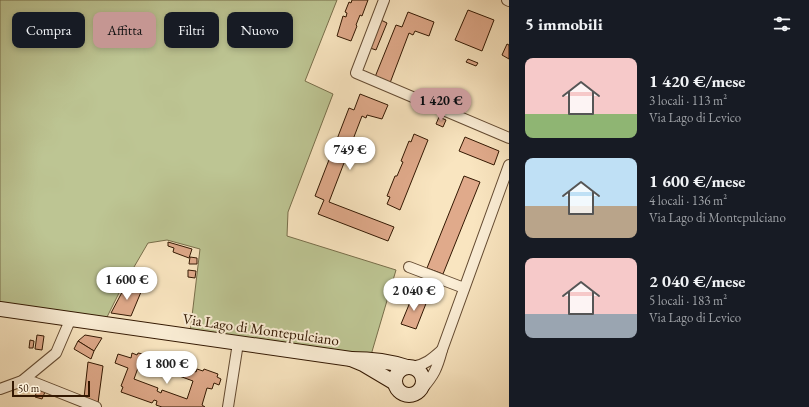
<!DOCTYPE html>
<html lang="it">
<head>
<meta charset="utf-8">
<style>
	body { margin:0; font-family:"EB Garamond",serif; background:#20242c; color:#f1f3f6; height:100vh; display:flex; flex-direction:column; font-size:15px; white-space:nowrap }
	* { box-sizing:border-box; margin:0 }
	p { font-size:13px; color:#9ea1a6 }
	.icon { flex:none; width:22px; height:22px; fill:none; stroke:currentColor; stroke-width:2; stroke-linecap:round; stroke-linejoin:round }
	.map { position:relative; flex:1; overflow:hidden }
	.sheet { display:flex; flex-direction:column; background:#171b24; width:300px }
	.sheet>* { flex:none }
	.banner { position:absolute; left:12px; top:12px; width:380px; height:36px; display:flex; gap:8px }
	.scale { position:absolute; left:12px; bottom:10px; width:78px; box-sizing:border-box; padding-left:4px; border:2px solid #331802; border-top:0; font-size:11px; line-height:14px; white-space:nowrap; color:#331802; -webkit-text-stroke:3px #fbeed6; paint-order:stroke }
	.price { position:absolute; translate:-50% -34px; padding:0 9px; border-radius:14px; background:#fff; color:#222; font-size:13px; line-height:26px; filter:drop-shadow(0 1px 2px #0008) }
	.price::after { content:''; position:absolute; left:50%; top:24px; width:12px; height:9px; margin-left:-6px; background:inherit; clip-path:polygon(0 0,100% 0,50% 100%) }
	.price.selected { background:#c59692; color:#111 }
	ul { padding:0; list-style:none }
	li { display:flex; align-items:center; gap:12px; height:100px; padding:0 16px }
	li span { display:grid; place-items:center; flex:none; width:112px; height:80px; border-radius:8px; color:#555 }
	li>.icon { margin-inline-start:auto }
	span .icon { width:48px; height:48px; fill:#fffc; stroke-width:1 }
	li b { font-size:17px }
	h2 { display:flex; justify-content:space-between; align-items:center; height:48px; padding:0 16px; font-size:17px }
	.tag { padding:0 14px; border-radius:8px; background:#171b24; box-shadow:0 2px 6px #0003; font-size:14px; line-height:36px }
	.tag.selected { background:#c59692; color:#111 }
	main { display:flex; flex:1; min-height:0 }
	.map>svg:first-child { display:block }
	.green { fill:#bdc593; stroke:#786e4a }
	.building { fill:#e0aa8b; stroke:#331802 }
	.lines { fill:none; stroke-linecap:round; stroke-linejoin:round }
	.street-casing { stroke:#644b32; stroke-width:12 }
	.secondary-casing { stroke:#331802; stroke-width:16 }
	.street { stroke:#fbeed6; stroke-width:10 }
	.secondary { stroke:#fbeed6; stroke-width:14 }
	.labels { text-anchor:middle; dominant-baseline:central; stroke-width:4; stroke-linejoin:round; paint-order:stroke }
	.street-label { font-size:15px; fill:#331802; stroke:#fbeed6 }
</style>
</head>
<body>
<main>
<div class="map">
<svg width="509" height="407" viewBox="0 0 509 407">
	<rect width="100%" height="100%" fill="#f9e5c0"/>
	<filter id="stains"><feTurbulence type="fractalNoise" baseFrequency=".005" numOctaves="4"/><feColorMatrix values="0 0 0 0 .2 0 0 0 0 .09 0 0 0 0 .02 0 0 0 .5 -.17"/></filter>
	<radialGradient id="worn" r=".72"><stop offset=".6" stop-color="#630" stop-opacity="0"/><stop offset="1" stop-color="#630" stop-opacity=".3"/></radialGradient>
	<path class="green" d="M0,0H337L305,81L333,94L288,212L287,236L396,270L371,355L190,333L200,249L167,240L148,243L120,291L105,321L0,306Z"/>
	<g class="building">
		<path d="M352,0H368L362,16L360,15L356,25L357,26L351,41L337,36L343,16L346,17L347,13L345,12L349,2L351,3Z"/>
		<path d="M468,10L494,20L482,51L455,40Z"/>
		<path d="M408,12L434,22L429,36L415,31L413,35L409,33L390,83L375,77L396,25L402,27Z"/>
		<path d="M379,19L387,23L376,50L367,47Z"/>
		<path d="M507,44L509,45V59L502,55Z"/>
		<path d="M468,59L478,63L476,66L466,62Z"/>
		<path d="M360,94L388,105L382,119L367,115L366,118L362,116L329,202L394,227L388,241L318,214L324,200L315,196L349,108L354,110Z"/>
		<path d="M439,117L446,120L443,127L436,124Z"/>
		<path d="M414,134L428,140L400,210L387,204L390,197L387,196L395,176H397L403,162L401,161L409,141L411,142Z"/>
		<path d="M465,137L499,151L494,165L459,151Z"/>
		<path d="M464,176L480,182L443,274L427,268Z"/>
		<path d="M168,242L192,249L189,258L173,252L174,248L168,246Z"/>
		<path d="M190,257L197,258V264H189Z"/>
		<path d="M188,270L196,271L195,278L188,277Z"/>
		<path d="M128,281L135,284L132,289L141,292L131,316L111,313Z"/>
		<path d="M413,295L427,301L416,329L401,324Z"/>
		<path d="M37,335L44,336L42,350L35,349Z"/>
		<path d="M85,335L102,338L94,351L78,341Z"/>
		<path d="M30,340L34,341L33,348H29Z"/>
		<path d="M78,341L94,351L91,359L74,349Z"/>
		<path d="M132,353L137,355L138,353L143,354L134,379L158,388L157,391L161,393L162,390L187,399L193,381L171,373L174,363L196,372L197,369L203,371L204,369L218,374L217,377L221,379L219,385L214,383L212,389L207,388L202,405L205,407H162L156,405L157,401L154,400L152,403L121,392L123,387L121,386L128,368L115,363L118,354L131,358Z"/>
		<path d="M88,362L103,366L98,403L84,398Z"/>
		<path d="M37,390L45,392L42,399L35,397Z"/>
	</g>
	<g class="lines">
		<defs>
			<g id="street">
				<path d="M384,0L356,73L509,138"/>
				<path d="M507,0L509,1"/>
				<path d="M409,267L464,288"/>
				<path d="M442,350L509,165"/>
				<path d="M412,367C425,365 432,359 442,350C437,369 434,375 422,389"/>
				<path d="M22,381L33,382L96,407"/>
				<path d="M0,389L22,381L56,353L71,318"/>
				<path d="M228,407L238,343"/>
			</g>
			<g id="secondary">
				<path d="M0,309L351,359"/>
				<circle cx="409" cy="381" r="14"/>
				<path d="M395,383L363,364L351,359C370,359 389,361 407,367"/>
			</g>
		</defs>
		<use href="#street" class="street-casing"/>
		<use href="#secondary" class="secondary-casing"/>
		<use href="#street" class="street"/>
		<use href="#secondary" class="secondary"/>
	</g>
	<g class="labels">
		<g class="street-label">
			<text transform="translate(261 329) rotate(8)">Via Lago di Montepulciano</text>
		</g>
	</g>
	<rect width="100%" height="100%" filter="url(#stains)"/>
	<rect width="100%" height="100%" fill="url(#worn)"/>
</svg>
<div class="scale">50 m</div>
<b class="price selected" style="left:441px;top:122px">1 420 €</b>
<b class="price" style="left:350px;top:171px">749 €</b>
<b class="price" style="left:127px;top:301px">1 600 €</b>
<b class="price" style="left:414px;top:312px">2 040 €</b>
<b class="price" style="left:167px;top:385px">1 800 €</b>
<div class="banner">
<a class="tag">Compra</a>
<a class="tag selected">Affitta</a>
<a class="tag">Filtri</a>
<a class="tag">Nuovo</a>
</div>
</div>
<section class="sheet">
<h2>5 immobili<svg class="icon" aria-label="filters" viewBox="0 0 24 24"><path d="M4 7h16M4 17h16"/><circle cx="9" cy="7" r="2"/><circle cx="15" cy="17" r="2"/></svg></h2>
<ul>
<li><span style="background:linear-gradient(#f6c9c9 70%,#8fb573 0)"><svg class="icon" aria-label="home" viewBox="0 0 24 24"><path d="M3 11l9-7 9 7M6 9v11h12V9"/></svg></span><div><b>1 420 €/mese</b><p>3 locali · 113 m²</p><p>Via Lago di Levico</p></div></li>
<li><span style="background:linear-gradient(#bfe0f5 60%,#b9a48a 0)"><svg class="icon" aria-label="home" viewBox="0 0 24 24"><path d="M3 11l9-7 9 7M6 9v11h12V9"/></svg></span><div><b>1 600 €/mese</b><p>4 locali · 136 m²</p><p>Via Lago di Montepulciano</p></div></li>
<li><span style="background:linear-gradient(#f6c9c9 70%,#9aa5b1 0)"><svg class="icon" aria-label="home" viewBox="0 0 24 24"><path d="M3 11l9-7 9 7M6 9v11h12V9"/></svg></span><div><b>2 040 €/mese</b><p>5 locali · 183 m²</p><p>Via Lago di Levico</p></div></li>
</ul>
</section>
</main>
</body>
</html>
